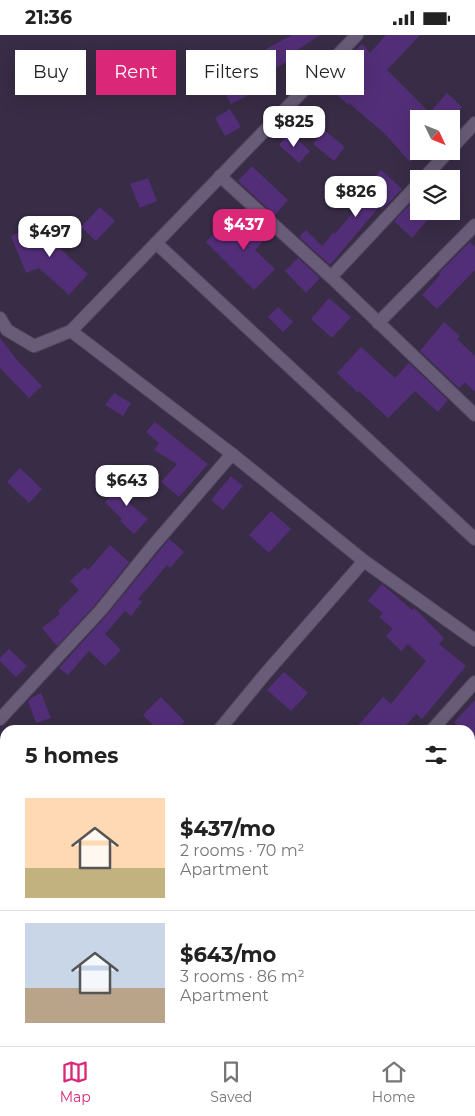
<!DOCTYPE html>
<html lang="en">
<head>
<meta charset="utf-8">
<style>
	body { margin:0; font-family:Montserrat,sans-serif; background:#f6f6f6; color:#222; height:100vh; display:flex; flex-direction:column; font-size:19px; white-space:nowrap }
	* { box-sizing:border-box; margin:0 }
	p { font-size:16px; color:#767676 }
	.icon { flex:none; width:28px; height:28px; fill:none; stroke:currentColor; stroke-width:2; stroke-linecap:round; stroke-linejoin:round }
	.map { position:relative; flex:1; overflow:hidden }
	.details { position:absolute; left:0px; top:690px; width:475px; height:321px; display:flex; flex-direction:column; background:#fff; border-radius:15px 15px 0 0; box-shadow:0 5px 20px #0002 }
	.details>* { flex:none }
	.banner { position:absolute; left:15px; top:15px; width:445px; height:45px; display:flex; gap:10px }
	.needle { width:32px; rotate:133deg }
	.controls { position:absolute; left:410px; top:75px; display:grid; gap:10px }
	.controls a { display:grid; place-items:center; width:50px; height:50px; border-radius:0px; background:#fff; box-shadow:0 5px 20px #0002; font-size:25px }
	.price { position:absolute; translate:-50% -42px; padding:0 11px; border-radius:10px; background:#fff; color:#222; font-size:16px; line-height:32px; filter:drop-shadow(0 1px 2px #0008) }
	.price::after { content:''; position:absolute; left:50%; top:30px; width:15px; height:11px; margin-left:-8px; background:inherit; clip-path:polygon(0 0,100% 0,50% 100%) }
	.price.selected { background:#db2777; color:#fff }
	ul { padding:0; list-style:none }
	li { display:flex; align-items:center; gap:15px; height:125px; padding:0 25px }
	li+li { border-top:1px solid #e0e0e0 }
	li span { display:grid; place-items:center; flex:none; width:140px; height:100px; border-radius:0px; color:#555 }
	li>.icon { margin-inline-start:auto }
	span .icon { width:60px; height:60px; fill:#fffc; stroke-width:1 }
	li b { font-size:21px }
	h2 { display:flex; justify-content:space-between; align-items:center; height:60px; padding:0 25px; font-size:21px }
	.tag { padding:0 18px; border-radius:0px; background:#fff; box-shadow:0 5px 20px #0002; font-size:18px; line-height:45px }
	.tag.selected { background:#db2777; color:#fff }
	.status { display:flex; justify-content:space-between; align-items:center; height:35px; padding:0 25px; background:#fff; direction:ltr }
	.status svg { height:14px; fill:currentColor }
	.dock { display:flex; justify-content:space-around; align-items:center; height:70px; border-top:1px solid #e0e0e0; background:#fff; font-size:14px; color:#767676 }
	.dock a { display:grid; justify-items:center; gap:2px }
	.dock .selected { color:#db2777 }
	.map>svg:first-child { display:block }
	.building { fill:#532e78 }
	.lines { fill:none; stroke-linecap:round; stroke-linejoin:round }
	.street-casing { stroke:#52485d; stroke-width:14 }
	.street { stroke:#685c78; stroke-width:12 }
</style>
</head>
<body>
<div class="status"><b>21:36</b><svg viewBox="0 0 49 12"><path d="M0 12V9h3v3zM5 12V6h3v6zM10 12V3h3v9zM15 12V0h3v12zM26 1h20v11H26zM47 4h2v5h-2z"/></svg></div>
<div class="map">
<svg width="475" height="1011" viewBox="0 0 475 1011">
	<rect width="100%" height="100%" fill="#382c46"/>
	<g class="building">
		<path d="M292,0H320L290,20L292,24L276,33L266,14Z"/>
		<path d="M386,0H420L387,35L430,78L425,84H419V119L410,127L384,98L349,68L348,70L328,51L347,31L343,27L362,9L370,18Z"/>
		<path d="M246,41L254,57L231,69L223,53Z"/>
		<path d="M447,58L462,72L452,84H442L432,75Z"/>
		<path d="M230,74L241,92L225,101L215,83Z"/>
		<path d="M324,95L345,112L334,126L313,109Z"/>
		<path d="M290,98L310,116L299,128L279,110Z"/>
		<path d="M252,131L288,165L275,180L238,146Z"/>
		<path d="M381,135L402,154L382,175L379,172L330,230L299,202L306,195L322,211L334,197L335,199L371,156L366,152Z"/>
		<path d="M148,143L157,166L140,173L130,149Z"/>
		<path d="M414,165L419,169V176H427L431,181L412,203L394,186Z"/>
		<path d="M100,172L115,186L96,206L81,192Z"/>
		<path d="M249,178L270,199L255,215L275,234L254,255L206,207L218,194L227,203Z"/>
		<path d="M64,190L73,204L58,212L88,239L69,260L39,233L26,238L11,201L27,194L33,208Z"/>
		<path d="M470,207L475,212V235L437,274L422,260L440,240L439,238Z"/>
		<path d="M298,223L320,243L306,258L285,236Z"/>
		<path d="M329,263L351,282L332,303L311,284Z"/>
		<path d="M278,272L293,287L283,297L268,282Z"/>
		<path d="M444,287L460,301L457,304L475,321V357L465,347L459,353L420,316Z"/>
		<path d="M0,303L16,324L42,351L29,363L0,333Z"/>
		<path d="M361,312L395,343L409,328L448,365L438,377L415,356L388,383L359,356L358,358L337,338Z"/>
		<path d="M114,358L131,368L123,381L105,370Z"/>
		<path d="M155,387L208,429L179,462L161,447L177,429L154,415L159,408L146,397Z"/>
		<path d="M20,433L42,454L29,468L7,447Z"/>
		<path d="M231,441L243,451L223,475L211,465Z"/>
		<path d="M126,445L139,457L129,468L148,484L134,499L120,486L122,484L105,467Z"/>
		<path d="M271,476L291,494L269,518L249,500Z"/>
		<path d="M169,504L184,517L170,533L167,530L138,564L142,567L131,581L125,576L105,599L121,615L105,631L89,616L68,640L59,633L107,580Z"/>
		<path d="M110,510L129,527L95,570L57,611L42,593L60,579L58,576L79,555L70,546L85,532L88,535Z"/>
		<path d="M382,549L412,575L414,573L444,603L439,609L466,631L422,684L416,679L402,695H354L383,662L391,669L426,626L408,609L401,616L386,601L393,594L379,582L383,578L368,566Z"/>
		<path d="M9,614L27,631L16,642L0,626V623Z"/>
		<path d="M284,637L308,658L291,676L267,655Z"/>
		<path d="M41,658L51,683L36,688L28,666L31,663Z"/>
		<path d="M161,662L185,687L176,695H158L143,680Z"/>
		<path d="M475,665V707L470,702V695H462L454,687Z"/>
	</g>
	<g class="lines">
		<defs>
			<g id="street">
				<path d="M451,114L475,88"/>
				<path d="M220,141L331,242"/>
				<path d="M423,144L449,116"/>
				<path d="M419,148L331,242L475,380"/>
				<path d="M156,208L475,504"/>
				<path d="M0,283L7,295L34,311L71,296L232,419L364,526L475,605"/>
				<path d="M378,288L475,190"/>
				<path d="M71,296L357,0"/>
				<path d="M0,684L101,575L151,513L232,419"/>
				<path d="M219,695L266,638L364,526"/>
				<path d="M432,695L475,647"/>
				<path d="M470,910L475,905"/>
				<path d="M0,924L5,918"/>
				<path d="M307,1006L312,1011"/>
				<path d="M136,1011L141,1006"/>
				<path d="M375,1011L379,1006"/>
			</g>
		</defs>
		<use href="#street" class="street-casing"/>
		<use href="#street" class="street"/>
	</g>
</svg>
<div class="controls">
<a><svg class="needle" viewBox="-14 -14 28 28"><path d="M0-13l5 13h-10z" fill="#e53935"/><path d="M0 13l5-13h-10z" fill="#767676"/></svg></a>
<a><svg class="icon" aria-label="layers" viewBox="0 0 24 24"><path d="M12 4l9 5-9 5-9-5zM3 14l9 5 9-5"/></svg></a>
</div>
<b class="price" style="left:294px;top:113px">$825</b>
<b class="price" style="left:356px;top:183px">$826</b>
<b class="price selected" style="left:244px;top:216px">$437</b>
<b class="price" style="left:50px;top:223px">$497</b>
<b class="price" style="left:127px;top:472px">$643</b>
<div class="banner">
<a class="tag">Buy</a>
<a class="tag selected">Rent</a>
<a class="tag">Filters</a>
<a class="tag">New</a>
</div>
<section class="details">
<h2>5 homes<svg class="icon" aria-label="filters" viewBox="0 0 24 24"><path d="M4 7h16M4 17h16"/><circle cx="9" cy="7" r="2"/><circle cx="15" cy="17" r="2"/></svg></h2>
<ul>
<li><span style="background:linear-gradient(#ffd9b3 70%,#c2b280 0)"><svg class="icon" aria-label="home" viewBox="0 0 24 24"><path d="M3 11l9-7 9 7M6 9v11h12V9"/></svg></span><div><b>$437/mo</b><p>2 rooms · 70 m²</p><p>Apartment</p></div></li>
<li><span style="background:linear-gradient(#c9d6e8 65%,#b9a48a 0)"><svg class="icon" aria-label="home" viewBox="0 0 24 24"><path d="M3 11l9-7 9 7M6 9v11h12V9"/></svg></span><div><b>$643/mo</b><p>3 rooms · 86 m²</p><p>Apartment</p></div></li>
</ul>
</section>
</div>
<nav class="dock">
<a class="selected"><svg class="icon" aria-label="map" viewBox="0 0 24 24"><path d="M3 6l6-2 6 2 6-2v14l-6 2-6-2-6 2zM9 4v14M15 6v14"/></svg>Map</a>
<a><svg class="icon" aria-label="saved" viewBox="0 0 24 24"><path d="M7 4h10v16l-5-4-5 4z"/></svg>Saved</a>
<a><svg class="icon" aria-label="home" viewBox="0 0 24 24"><path d="M3 11l9-7 9 7M6 9v11h12V9"/></svg>Home</a>
</nav>
</body>
</html>
